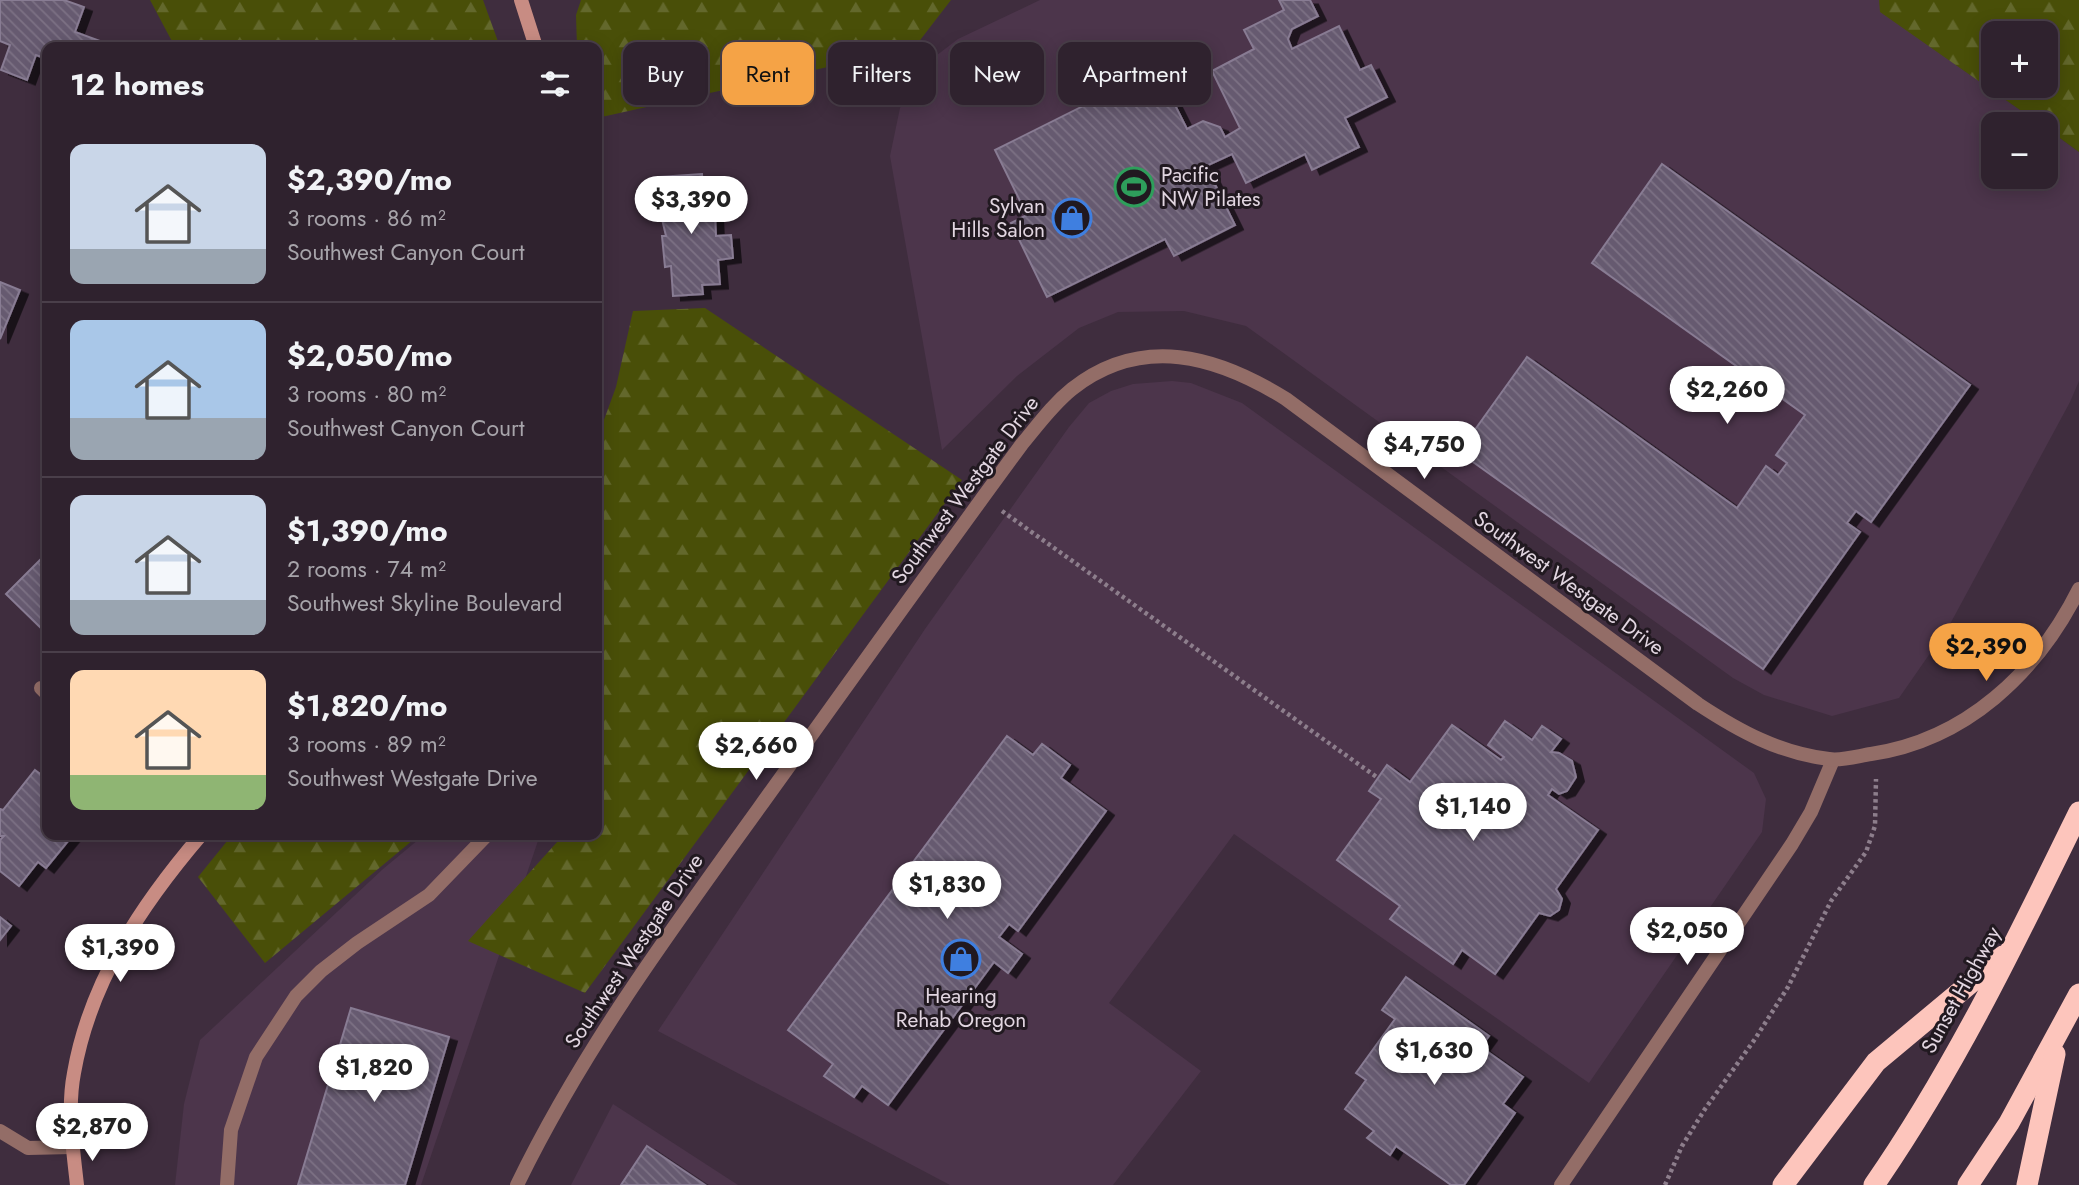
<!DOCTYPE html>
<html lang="en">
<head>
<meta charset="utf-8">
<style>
	body { margin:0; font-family:Jost,sans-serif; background:#3b2f3a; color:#f1f3f6; height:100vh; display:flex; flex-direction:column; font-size:26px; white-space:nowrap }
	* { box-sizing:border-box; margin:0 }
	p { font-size:23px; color:#a7a4aa }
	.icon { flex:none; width:38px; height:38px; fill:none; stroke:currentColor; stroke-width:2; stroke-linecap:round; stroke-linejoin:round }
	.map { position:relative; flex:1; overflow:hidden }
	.side { position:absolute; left:42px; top:42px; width:560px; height:798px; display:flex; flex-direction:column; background:#2f222e; border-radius:14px; box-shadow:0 4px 18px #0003,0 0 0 2px #4a3f4a }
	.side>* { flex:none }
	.banner { position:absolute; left:623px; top:42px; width:665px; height:63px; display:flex; gap:14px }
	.tools { position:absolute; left:1981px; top:21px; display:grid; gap:14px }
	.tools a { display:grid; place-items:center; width:77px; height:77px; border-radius:14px; background:#2f222e; box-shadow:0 4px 18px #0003,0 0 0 2px #4a3f4a; font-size:35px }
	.price { position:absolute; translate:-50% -60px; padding:0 16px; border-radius:24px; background:#fff; color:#222; font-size:23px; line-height:46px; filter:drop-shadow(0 2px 4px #0008) }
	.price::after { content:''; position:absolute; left:50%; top:42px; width:21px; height:16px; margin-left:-10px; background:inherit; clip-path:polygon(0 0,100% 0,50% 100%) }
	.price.on { background:#f5a346; color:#111 }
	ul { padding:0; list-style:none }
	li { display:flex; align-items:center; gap:21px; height:175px; padding:0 28px }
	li+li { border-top:2px solid #4a3f4a }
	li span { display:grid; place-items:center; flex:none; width:196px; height:140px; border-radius:14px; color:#555 }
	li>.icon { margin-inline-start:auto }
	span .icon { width:84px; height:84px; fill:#fffc; stroke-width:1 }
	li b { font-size:30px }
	h2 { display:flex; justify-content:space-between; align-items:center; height:84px; padding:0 28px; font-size:30px }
	.chip { padding:0 24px; border-radius:14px; background:#2f222e; box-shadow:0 4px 18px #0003,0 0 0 2px #4a3f4a; font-size:24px; line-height:63px }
	.chip.on { background:#f5a346; color:#111 }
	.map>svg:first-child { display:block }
	.built { fill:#4c354b }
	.forest { fill:url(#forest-firs); fill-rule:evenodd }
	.building { fill:url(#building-back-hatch); stroke:#887b93; stroke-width:2; filter:url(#shadow) }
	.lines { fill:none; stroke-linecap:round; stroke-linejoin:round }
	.path { stroke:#8d7e8c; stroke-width:4.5; stroke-dasharray:3.5 3.5; stroke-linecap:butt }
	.service { stroke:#936d67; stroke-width:14 }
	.minor { stroke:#936d67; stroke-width:14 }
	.tertiary { stroke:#936d67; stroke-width:14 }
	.secondary { stroke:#c88c83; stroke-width:14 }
	.motorway { stroke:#fdc5bc; stroke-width:21 }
	.labels { text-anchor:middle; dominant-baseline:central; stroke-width:6; stroke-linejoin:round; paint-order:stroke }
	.poi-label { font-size:21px; fill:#e2d6e1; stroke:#211920; text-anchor:start }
	.street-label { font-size:21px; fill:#e2d6e1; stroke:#211920 }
</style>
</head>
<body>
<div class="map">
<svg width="2079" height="1185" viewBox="0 0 2079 1185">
	<defs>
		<pattern id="forest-firs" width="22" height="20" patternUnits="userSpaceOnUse" patternTransform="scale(1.75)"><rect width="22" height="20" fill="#494f08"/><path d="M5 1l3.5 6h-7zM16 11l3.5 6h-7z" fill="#63682c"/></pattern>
		<pattern id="building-back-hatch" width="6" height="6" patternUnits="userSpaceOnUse" patternTransform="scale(1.75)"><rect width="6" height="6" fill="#665a70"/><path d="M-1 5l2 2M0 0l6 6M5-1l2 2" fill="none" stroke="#7c7184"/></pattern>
		<filter id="shadow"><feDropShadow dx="8" dy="4.5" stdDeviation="0" flood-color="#0009"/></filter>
	</defs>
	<rect width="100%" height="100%" fill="#3f2d3e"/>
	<g class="built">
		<path d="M1040,0H1879L1881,12L2040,124H1993V177H2046V128L2079,152V381L2070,402L1949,626L1899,698L1832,716L1764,695L1733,678L1246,326L1184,311L1118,312L1079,328L1017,376L942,450L890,156L900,108L924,65L958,39Z"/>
		<path d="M1172,381L1191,383L1242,403L1754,773L1766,799L1762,832L1589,1083L1234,834L1109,1003L1201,1071L1113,1185H950L658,1031L925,629L1069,427L1089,403L1111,391L1133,384Z"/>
		<path d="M424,835H540L421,1185H175L184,1104L200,1040L383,869Z"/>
		<path d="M613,1104L738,1185H571Z"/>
	</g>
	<g class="forest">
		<path d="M150,0H483L500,47H175Z"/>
		<path d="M581,0H951L914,48L597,118V47H577L576,15Z"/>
		<path d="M1879,0H2079V152L2046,128V124H2040L1880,12ZM2046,33V86H1993V33Z"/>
		<path d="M705,308L962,480L585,993L468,941L558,841L553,835H597V439L616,387L633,311Z"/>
		<path d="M232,835H419L265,963L198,877Z"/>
	</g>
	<g class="building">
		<path d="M0,0H64L84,7L75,32L103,42L101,47H47V59L36,55L27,80L1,70L10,45L0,41Z"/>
		<path d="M1279,0H1310L1318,16L1292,29L1288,39L1292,49L1339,26L1360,70L1371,65L1387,97L1345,118L1359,147L1312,170L1305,154L1246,183L1232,154L1206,166L1235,225L1174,256L1165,239L1047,297L1011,223L1027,215L995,150L1157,69L1187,129L1203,121L1220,127L1225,137L1240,128L1212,71L1254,49L1244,30L1284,10Z"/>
		<path d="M1662,164L1970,385L1871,522L1856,511L1847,523L1860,532L1763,669L1459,452L1527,357L1737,508L1766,466L1778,475L1787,463L1776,455L1805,415L1592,263Z"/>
		<path d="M702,174L705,214L715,213L716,236L731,235L733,258L718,260L720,284L702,285L703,294L673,296L671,266L665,267L662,236H666L662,219L659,177Z"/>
		<path d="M0,282L20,290L0,339Z"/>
		<path d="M41,559L47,565V626L43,630L6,594Z"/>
		<path d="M1505,721L1532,740L1542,726L1561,739L1551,752L1559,753L1572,761L1576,777L1567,791L1559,794L1552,789L1548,795L1598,830L1556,889L1562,899L1559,910L1550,916L1539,913L1495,974L1462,950L1453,964L1390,919L1400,906L1337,860L1381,799L1369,791L1387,765L1410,782L1452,725L1501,760L1504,757L1488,745Z"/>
		<path d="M1007,736L1033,755L1042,744L1070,765L1061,778L1106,811L1018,931L1009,924L999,937L1022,954L1008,973L994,962L888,1105L862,1086L854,1097L824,1076L833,1064L788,1030Z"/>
		<path d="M35,770L47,779V835H73L46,868L38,862L19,886L0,871V840L4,836H0V809L3,810Z"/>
		<path d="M0,917L11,926L0,940Z"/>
		<path d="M1406,977L1489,1036L1481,1047L1523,1077L1503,1104L1515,1113L1464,1185H1451L1396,1146L1390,1155L1367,1138L1374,1131L1345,1109L1366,1080L1356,1073L1395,1019L1382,1010Z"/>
		<path d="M351,1008L449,1037L405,1185H298Z"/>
		<path d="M647,1146L705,1185H621Z"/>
	</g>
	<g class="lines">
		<g class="path">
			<path d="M1002,511L1378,778"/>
			<path d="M1665,1185L1682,1146L1705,1109L1755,1039L1788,987L1831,901L1866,852L1875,826L1876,779"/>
		</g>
		<g class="service">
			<path d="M41,688L47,694"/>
			<path d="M227,1185L231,1130L256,1057L296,996L321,971L357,943L429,895L487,835"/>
		</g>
		<g class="minor">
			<path d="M0,1131L28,1148L72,1147"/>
			<path d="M1561,1185L1792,844L1811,812L1833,760"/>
		</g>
		<path class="tertiary" d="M517,1185C583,1049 671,930 759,808C846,687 933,565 1022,444C1038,425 1052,405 1072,389C1142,334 1217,356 1286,399L1698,704C1739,731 1779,753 1829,759C1842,761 1858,756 1871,754C1966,740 2037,673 2079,589"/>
		<g class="secondary">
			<path d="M521,0L536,47"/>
			<path d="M77,1185C73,1149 67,1109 74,1073C90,981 142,904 201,835"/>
		</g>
		<g class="motorway">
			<path d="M1783,1185L1876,1062L2003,956"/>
			<path d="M1874,1185C1955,1068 2017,939 2079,812"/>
			<path d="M1968,1185L2009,1123L2079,994"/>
			<path d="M2027,1185L2055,1054"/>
		</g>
	</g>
	<defs>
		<symbol id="stadium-ring" viewBox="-11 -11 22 22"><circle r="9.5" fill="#211920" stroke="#2e9e5b" stroke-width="1.5"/><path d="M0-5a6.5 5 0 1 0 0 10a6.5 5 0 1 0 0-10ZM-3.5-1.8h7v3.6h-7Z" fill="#2e9e5b"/></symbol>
		<symbol id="shop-ring" viewBox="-11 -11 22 22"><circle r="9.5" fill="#211920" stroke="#3f7fe0" stroke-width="1.5"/><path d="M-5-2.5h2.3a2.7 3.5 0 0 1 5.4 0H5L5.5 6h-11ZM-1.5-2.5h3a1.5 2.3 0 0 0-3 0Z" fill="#3f7fe0"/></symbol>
	</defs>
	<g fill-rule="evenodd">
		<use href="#stadium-ring" x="1112" y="165" width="44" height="44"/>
		<use href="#shop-ring" x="1050" y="196" width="44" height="44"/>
		<use href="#shop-ring" x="939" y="937" width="44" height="44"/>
	</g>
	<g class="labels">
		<g class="poi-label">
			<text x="1161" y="175">Pacific<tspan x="1161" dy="24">NW Pilates</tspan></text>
			<text x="1045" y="206" text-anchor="end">Sylvan<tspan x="1045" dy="24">Hills Salon</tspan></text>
			<text x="961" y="996" text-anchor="middle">Hearing<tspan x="961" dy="24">Rehab Oregon</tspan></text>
		</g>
		<g class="street-label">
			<text transform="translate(965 490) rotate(-53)">Southwest Westgate Drive</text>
			<text transform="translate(1569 583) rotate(36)">Southwest Westgate Drive</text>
			<text transform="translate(634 951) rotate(-56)">Southwest Westgate Drive</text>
			<text transform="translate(1961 990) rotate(-61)">Sunset Highway</text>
		</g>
	</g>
</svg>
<div class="tools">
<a>+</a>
<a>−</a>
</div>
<b class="price" style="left:691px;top:236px">$3,390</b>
<b class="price" style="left:1727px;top:426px">$2,260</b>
<b class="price" style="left:1424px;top:481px">$4,750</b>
<b class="price on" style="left:1986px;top:683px">$2,390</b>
<b class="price" style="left:756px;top:782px">$2,660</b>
<b class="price" style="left:1473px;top:843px">$1,140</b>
<b class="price" style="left:947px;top:921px">$1,830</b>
<b class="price" style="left:1687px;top:967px">$2,050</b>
<b class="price" style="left:120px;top:984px">$1,390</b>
<b class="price" style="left:1434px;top:1087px">$1,630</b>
<b class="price" style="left:374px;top:1104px">$1,820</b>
<b class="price" style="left:92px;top:1163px">$2,870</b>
<div class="banner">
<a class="chip">Buy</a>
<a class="chip on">Rent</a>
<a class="chip">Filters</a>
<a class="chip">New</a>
<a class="chip">Apartment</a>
</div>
<section class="side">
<h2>12 homes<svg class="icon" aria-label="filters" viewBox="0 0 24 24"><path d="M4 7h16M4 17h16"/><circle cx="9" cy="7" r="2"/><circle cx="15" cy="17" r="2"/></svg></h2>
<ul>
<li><span style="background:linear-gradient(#c9d6e8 75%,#9aa5b1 0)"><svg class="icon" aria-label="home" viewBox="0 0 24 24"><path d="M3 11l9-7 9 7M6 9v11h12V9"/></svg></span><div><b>$2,390/mo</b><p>3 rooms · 86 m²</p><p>Southwest Canyon Court</p></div></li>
<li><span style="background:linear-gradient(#a9c7e8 70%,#9aa5b1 0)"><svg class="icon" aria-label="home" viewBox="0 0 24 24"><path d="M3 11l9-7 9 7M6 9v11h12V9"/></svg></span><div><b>$2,050/mo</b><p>3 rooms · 80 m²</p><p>Southwest Canyon Court</p></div></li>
<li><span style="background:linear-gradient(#c9d6e8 75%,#9aa5b1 0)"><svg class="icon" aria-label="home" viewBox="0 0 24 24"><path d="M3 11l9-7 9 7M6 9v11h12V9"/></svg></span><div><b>$1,390/mo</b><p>2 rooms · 74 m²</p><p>Southwest Skyline Boulevard</p></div></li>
<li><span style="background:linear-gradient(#ffd9b3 75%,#8fb573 0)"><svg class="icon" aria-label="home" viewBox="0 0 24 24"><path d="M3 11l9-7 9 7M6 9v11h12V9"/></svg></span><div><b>$1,820/mo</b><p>3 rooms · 89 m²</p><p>Southwest Westgate Drive</p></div></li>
</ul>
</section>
</div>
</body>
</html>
